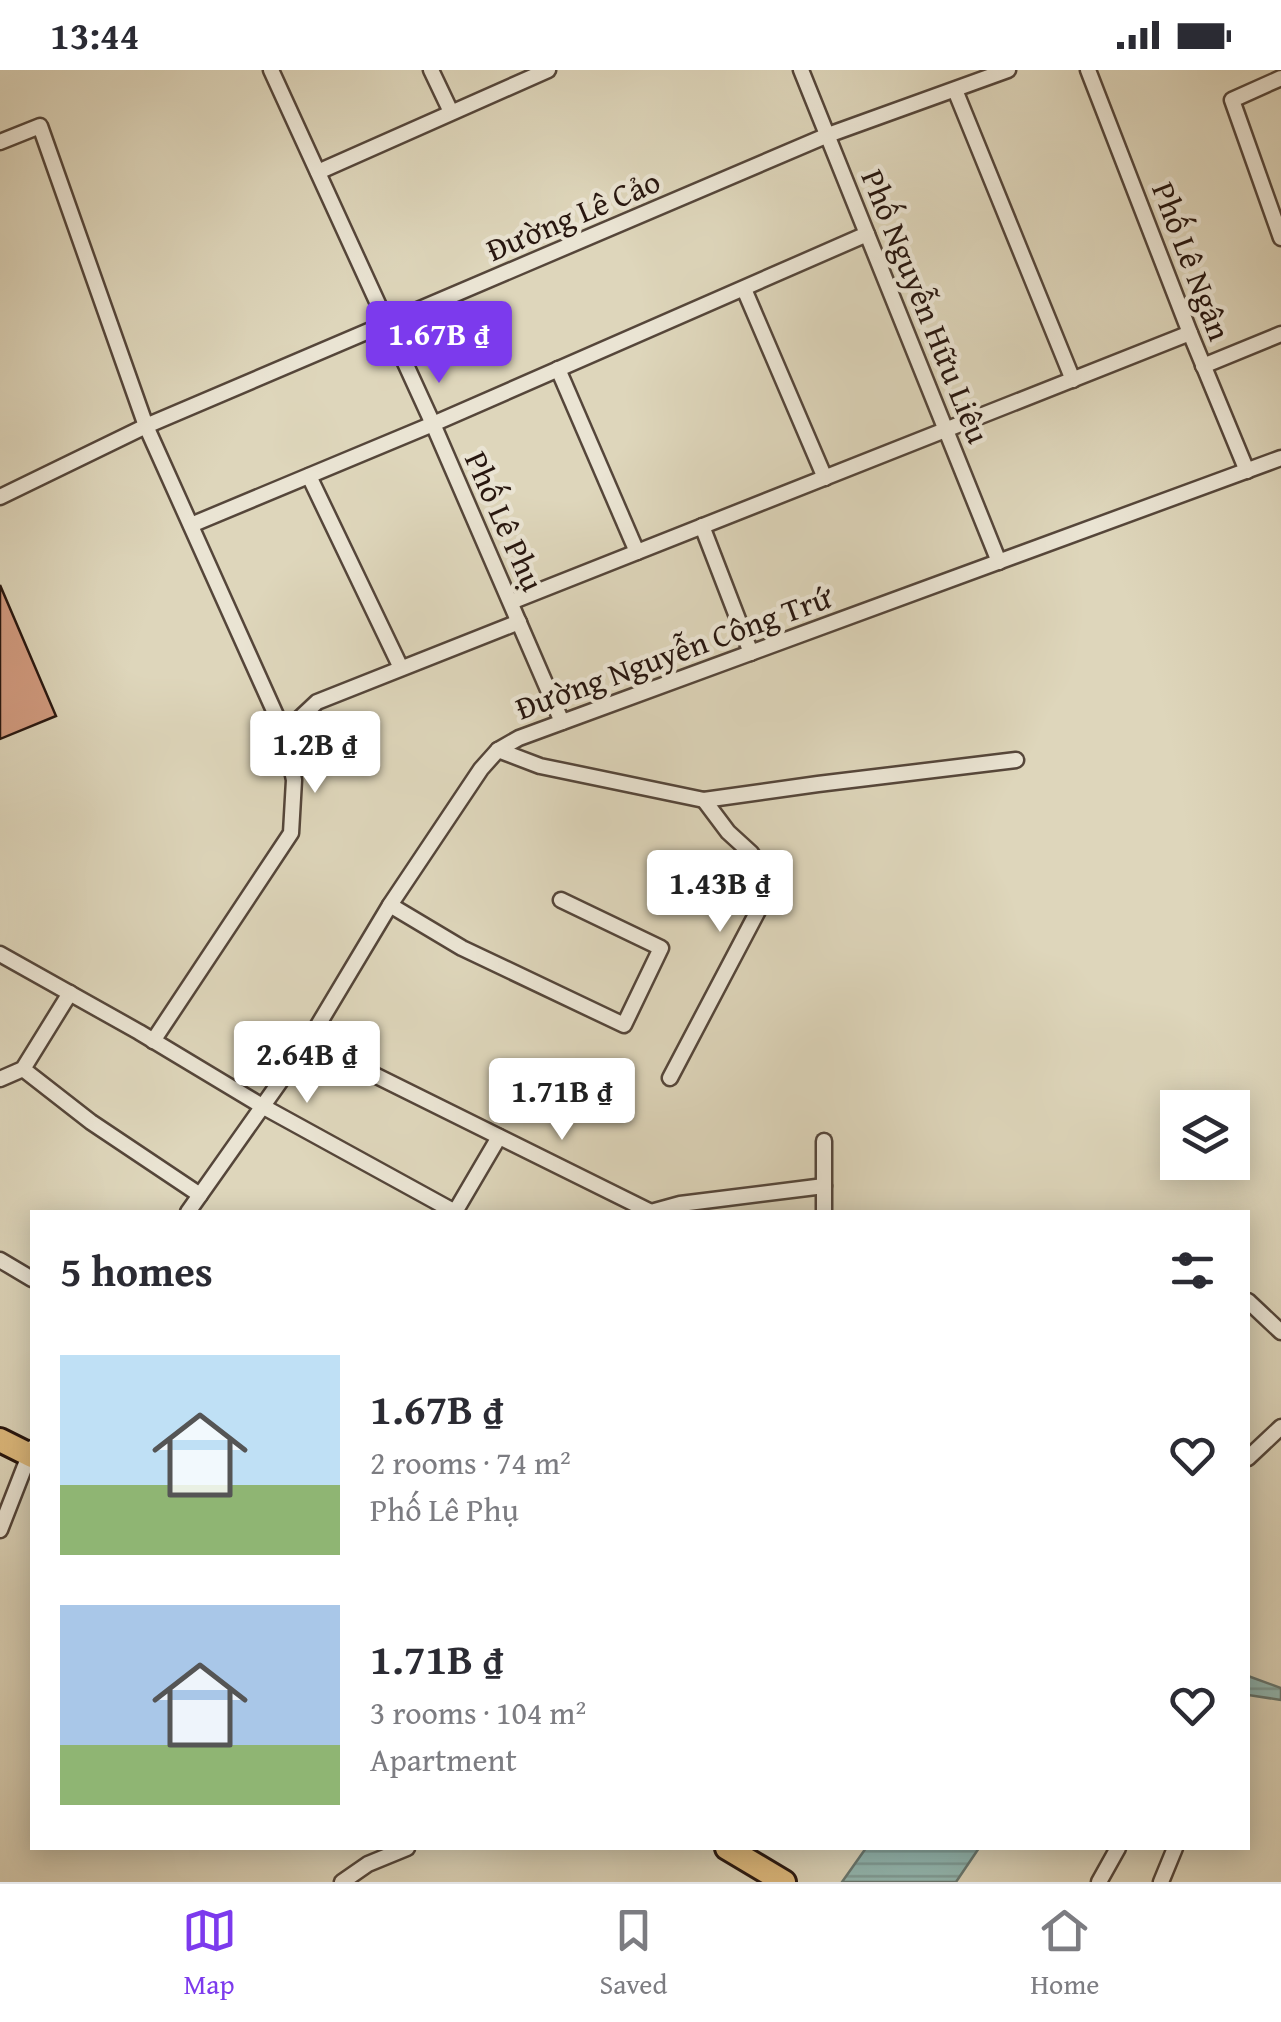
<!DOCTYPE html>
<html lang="en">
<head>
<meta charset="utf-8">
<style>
	body { margin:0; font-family:"Gentium Book Plus",serif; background:#f7f7f7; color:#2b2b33; height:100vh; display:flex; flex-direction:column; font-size:38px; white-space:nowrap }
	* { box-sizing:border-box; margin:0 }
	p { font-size:32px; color:#7c7c81 }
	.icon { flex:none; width:55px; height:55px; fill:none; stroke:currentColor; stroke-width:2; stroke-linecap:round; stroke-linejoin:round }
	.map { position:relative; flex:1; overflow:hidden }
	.details { position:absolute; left:30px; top:1140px; width:1220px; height:640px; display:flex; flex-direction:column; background:#fff; border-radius:0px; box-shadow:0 5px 25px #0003 }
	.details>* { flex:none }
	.tools { position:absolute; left:1160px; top:1020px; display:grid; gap:20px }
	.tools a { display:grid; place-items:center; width:90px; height:90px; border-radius:0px; background:#fff; box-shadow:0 5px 25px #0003; font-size:50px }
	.price { position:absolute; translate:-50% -85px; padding:0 22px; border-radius:10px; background:#fff; color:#222; font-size:32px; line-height:65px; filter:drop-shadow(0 2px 5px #0008) }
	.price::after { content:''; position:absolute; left:50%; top:60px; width:30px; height:22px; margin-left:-15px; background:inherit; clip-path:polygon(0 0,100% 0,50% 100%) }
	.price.selected { background:#7c3aed; color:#fff }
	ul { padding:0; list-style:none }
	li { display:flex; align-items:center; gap:30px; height:250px; padding:0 30px }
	li span { display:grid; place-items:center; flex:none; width:280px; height:200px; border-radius:0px; color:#555 }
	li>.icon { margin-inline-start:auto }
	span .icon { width:120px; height:120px; fill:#fffc; stroke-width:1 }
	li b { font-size:42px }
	h2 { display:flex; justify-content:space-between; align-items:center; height:120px; padding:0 30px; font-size:42px }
	.status { display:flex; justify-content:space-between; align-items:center; height:70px; padding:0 50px; background:#fff; direction:ltr }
	.status svg { height:28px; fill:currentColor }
	.tab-bar { display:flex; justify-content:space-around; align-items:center; height:140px; border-top:2px solid #e1e1e2; background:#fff; font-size:28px; color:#7c7c81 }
	.tab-bar a { display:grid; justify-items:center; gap:5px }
	.tab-bar .selected { color:#7c3aed }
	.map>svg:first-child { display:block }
	.water { fill:url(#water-rules); stroke:#687871; stroke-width:2.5 }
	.building { fill:#d29b80; stroke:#27160f; stroke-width:2.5 }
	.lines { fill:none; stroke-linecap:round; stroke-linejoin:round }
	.minor-casing { stroke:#55463a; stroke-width:19 }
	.trunk-casing { stroke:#27160f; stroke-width:28 }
	.minor { stroke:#eae4d3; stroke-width:14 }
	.trunk { stroke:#dfbb7e; stroke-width:22 }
	.labels { text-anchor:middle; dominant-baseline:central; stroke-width:9; stroke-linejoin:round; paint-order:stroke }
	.street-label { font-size:32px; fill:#27160f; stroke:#eae4d3 }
</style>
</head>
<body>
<div class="status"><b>13:44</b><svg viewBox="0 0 49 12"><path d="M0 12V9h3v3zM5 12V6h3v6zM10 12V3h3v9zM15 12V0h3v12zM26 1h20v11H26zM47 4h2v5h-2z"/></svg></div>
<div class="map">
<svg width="1281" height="1812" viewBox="0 0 1281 1812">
	<defs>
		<pattern id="water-rules" width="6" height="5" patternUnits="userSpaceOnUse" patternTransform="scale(2.5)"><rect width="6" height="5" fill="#93b9b3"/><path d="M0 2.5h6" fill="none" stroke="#7f9e99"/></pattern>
	</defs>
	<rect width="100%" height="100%" fill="#ded6bb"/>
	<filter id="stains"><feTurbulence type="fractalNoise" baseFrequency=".002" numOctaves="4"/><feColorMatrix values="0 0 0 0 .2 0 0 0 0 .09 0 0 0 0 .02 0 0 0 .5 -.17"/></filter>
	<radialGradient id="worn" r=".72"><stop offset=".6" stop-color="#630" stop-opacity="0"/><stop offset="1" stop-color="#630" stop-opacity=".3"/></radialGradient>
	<g class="water">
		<path d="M1248,1606L1281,1618V1630L1248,1625Z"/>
		<path d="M866,1778H979L956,1812H842Z"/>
	</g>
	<path class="building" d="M0,515L56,646L0,669Z"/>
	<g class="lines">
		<defs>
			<g id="minor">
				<path d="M271,0L433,354L562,652"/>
				<path d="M431,0L451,42"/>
				<path d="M801,0L999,492"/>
				<path d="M1088,0L1190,263L1247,401"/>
				<path d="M1281,8L1232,30L1281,168"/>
				<path d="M955,20L1073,310"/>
				<path d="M0,72L40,56L146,356L284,663"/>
				<path d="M318,102L548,0"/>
				<path d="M744,219L825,408"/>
				<path d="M1203,296L1281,264"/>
				<path d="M558,299L637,482"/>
				<path d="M309,406L401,598"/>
				<path d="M0,427L146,356L828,65L1008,0"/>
				<path d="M191,455L433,354L867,164"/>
				<path d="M702,456L751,583"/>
				<path d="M511,532L1190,263"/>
				<path d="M498,680L540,696L704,730L818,714L1016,690"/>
				<path d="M390,835L462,878L624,955L661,878L561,830"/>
				<path d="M0,884L139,962L262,1036L455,1142L499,1067"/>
				<path d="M153,971L291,763L294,710L284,663L317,632L519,552"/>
				<path d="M308,972L651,1142L680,1134L824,1116"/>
				<path d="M23,999L91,1052L200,1125"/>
				<path d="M670,1008L760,837L768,812L763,800L751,783L728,762L704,730"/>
				<path d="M0,1009L23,999L70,923"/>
				<path d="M824,1071V1142"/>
				<path d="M188,1142L308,972L390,835L481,699L498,680L519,668L1281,388"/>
				<path d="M0,1190L32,1209"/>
				<path d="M1248,1231L1281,1262"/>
				<path d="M1248,1388L1281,1357"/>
				<path d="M0,1460L32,1378"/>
				<path d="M342,1812L368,1794L407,1778"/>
				<path d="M1099,1812L1118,1778"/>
				<path d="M1161,1812L1175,1778"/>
			</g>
			<g id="trunk">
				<path d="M0,1370L32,1386"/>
				<path d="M727,1778L784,1812"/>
			</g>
		</defs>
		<use href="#minor" class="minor-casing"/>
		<use href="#trunk" class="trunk-casing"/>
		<use href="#minor" class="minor"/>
		<use href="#trunk" class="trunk"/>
	</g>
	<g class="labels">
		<g class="street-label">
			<text transform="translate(573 145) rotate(-23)">Đường Lê Cảo</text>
			<text transform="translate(1192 191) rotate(69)">Phố Lê Ngân</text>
			<text transform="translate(926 236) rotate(68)">Phố Nguyễn Hữu Liêu</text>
			<text transform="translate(505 451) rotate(66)">Phố Lê Phụ</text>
			<text transform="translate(674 582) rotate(-20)">Đường Nguyễn Công Trứ</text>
		</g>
	</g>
	<rect width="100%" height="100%" filter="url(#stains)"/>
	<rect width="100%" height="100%" fill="url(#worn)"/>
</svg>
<div class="tools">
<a><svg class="icon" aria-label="layers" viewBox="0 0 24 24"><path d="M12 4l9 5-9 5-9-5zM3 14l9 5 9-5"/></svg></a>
</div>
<b class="price selected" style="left:439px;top:316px">1.67B ₫</b>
<b class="price" style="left:315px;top:726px">1.2B ₫</b>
<b class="price" style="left:720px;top:865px">1.43B ₫</b>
<b class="price" style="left:307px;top:1036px">2.64B ₫</b>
<b class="price" style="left:562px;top:1073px">1.71B ₫</b>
<section class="details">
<h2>5 homes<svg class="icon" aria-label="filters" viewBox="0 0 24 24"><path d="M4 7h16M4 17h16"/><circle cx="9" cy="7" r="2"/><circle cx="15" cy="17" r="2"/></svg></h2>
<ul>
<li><span style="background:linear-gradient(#bfe0f5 65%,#8fb573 0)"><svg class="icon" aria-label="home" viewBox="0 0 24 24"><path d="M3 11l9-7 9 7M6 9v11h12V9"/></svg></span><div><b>1.67B ₫</b><p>2 rooms · 74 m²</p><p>Phố Lê Phụ</p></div><svg class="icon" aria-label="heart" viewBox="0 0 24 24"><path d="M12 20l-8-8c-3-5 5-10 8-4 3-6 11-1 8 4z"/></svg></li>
<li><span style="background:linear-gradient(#a9c7e8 70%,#8fb573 0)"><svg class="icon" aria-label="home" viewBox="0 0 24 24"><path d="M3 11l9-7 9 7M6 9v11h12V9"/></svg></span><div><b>1.71B ₫</b><p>3 rooms · 104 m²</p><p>Apartment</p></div><svg class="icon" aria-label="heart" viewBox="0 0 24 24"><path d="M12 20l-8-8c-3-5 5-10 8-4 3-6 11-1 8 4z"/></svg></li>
</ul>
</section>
</div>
<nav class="tab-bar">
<a class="selected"><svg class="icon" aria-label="map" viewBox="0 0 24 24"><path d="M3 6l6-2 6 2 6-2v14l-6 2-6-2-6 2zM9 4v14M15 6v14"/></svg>Map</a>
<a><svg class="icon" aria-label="saved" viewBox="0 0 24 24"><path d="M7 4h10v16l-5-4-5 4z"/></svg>Saved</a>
<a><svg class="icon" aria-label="home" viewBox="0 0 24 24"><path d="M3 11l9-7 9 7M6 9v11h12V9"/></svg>Home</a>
</nav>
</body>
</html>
